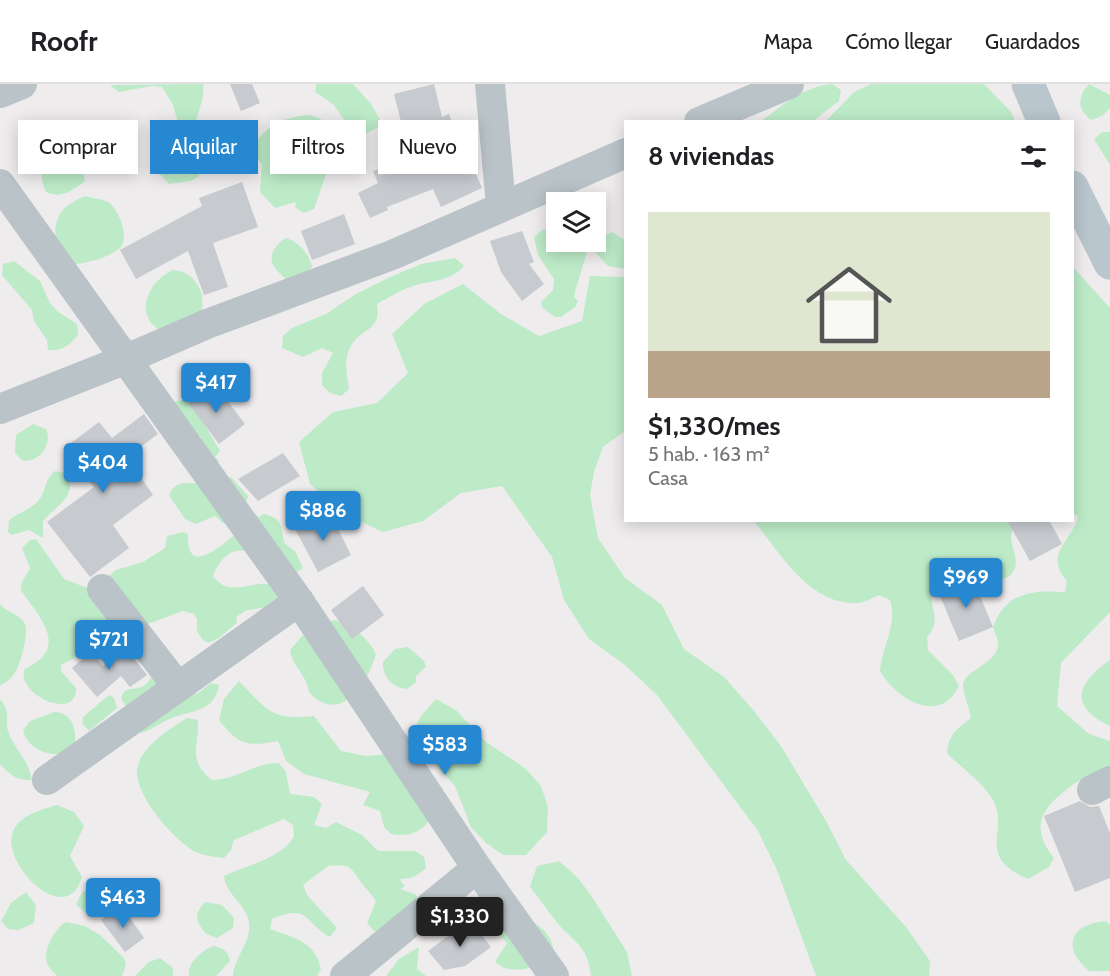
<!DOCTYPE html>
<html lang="es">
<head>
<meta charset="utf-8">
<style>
	body { margin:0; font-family:Cabin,sans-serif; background:#f2f2f2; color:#202124; height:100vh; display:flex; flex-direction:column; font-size:22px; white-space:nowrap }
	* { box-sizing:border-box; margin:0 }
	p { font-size:20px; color:#757577 }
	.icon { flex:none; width:33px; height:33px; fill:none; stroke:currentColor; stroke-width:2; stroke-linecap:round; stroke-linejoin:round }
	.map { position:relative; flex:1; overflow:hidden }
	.sheet { position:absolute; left:624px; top:36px; width:450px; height:402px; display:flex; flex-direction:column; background:#fff; border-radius:0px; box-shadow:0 3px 15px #0003 }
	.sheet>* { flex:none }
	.top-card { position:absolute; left:18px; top:36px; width:516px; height:54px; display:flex; gap:12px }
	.tools { position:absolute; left:546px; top:108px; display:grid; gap:12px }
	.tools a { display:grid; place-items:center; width:60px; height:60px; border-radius:0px; background:#fff; box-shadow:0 3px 15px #0003; font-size:30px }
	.price { position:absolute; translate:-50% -51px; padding:0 14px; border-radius:6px; background:#2588d0; color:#fff; font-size:20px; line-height:39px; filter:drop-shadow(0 2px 3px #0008) }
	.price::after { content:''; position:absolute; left:50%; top:36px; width:18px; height:14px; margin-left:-9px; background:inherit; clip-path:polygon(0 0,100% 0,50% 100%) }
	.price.selected { background:#222; color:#fff }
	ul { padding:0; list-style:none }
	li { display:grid; align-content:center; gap:12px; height:318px; padding:0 24px }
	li+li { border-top:2px solid #e0e0e0 }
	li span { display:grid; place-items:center; height:186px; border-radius:0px; color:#555 }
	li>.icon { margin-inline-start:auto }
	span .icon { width:108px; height:108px; fill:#fffc; stroke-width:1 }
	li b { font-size:26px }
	h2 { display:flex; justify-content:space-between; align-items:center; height:72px; padding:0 24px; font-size:26px }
	.pill { padding:0 21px; border-radius:0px; background:#fff; box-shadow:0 3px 15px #0003; font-size:21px; line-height:54px }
	.pill.selected { background:#2588d0; color:#fff }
	header { display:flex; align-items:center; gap:36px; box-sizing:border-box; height:84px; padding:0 30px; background:#fff; border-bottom:2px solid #e0e0e0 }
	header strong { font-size:28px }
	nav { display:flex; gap:33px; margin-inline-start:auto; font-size:21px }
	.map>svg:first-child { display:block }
	.green { fill:#bdebc8 }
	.building { fill:#c7cacf }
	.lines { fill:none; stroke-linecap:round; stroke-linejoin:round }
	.street { stroke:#b9c3c8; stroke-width:30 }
	.secondary { stroke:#b9c6cd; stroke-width:33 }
</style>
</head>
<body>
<header>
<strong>Roofr</strong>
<nav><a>Mapa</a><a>Cómo llegar</a><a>Guardados</a></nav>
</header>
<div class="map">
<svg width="1110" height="892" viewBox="0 0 1110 892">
	<rect width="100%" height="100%" fill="#efeced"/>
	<g class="green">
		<path d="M203,0C207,25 179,53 206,68L204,79L201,80L199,92L191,97L169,100L154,84L157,72L180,46L173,21L162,3L152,2L119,8L110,1Z"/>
		<path d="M316,0H353L371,20L383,41L363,51L352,47L333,20L315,8Z"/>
		<path d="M832,0L841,6L839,17L813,37L760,38L796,11L819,2Z"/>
		<path d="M871,0H984L1011,28L1015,37H826L854,8Z"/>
		<path d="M1089,0L1110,11V24L1102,32L1091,36C1077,25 1077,13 1089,0Z"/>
		<path d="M308,31C324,33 347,52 345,68L326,90L314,125L304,129L295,123L296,118L275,124L260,108L262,81L252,67C263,42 281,34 308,31Z"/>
		<path d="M1102,48H1110V81L1094,55Z"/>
		<path d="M64,64L82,80L85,97C71,107 63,115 46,108C39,92 40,79 51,65Z"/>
		<path d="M85,112C91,114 102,115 108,118C119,125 129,153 121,163C110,174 88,178 73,181L57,168C53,138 55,125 85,112Z"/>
		<path d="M556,143V158H587L589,161L575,208L574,213L578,217L575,223L561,233H555L542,223L541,218L553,206L554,195L538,171L534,153L542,146Z"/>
		<path d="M612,148L625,156V185L608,182L594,167L601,154Z"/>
		<path d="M285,154C297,156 310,170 312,183L307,188L286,195C268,181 266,169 285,154Z"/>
		<path d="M455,174L464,182C450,197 436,196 416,201C402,205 389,213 377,220C382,248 361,243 351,262C343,275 347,291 349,305L341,312L330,309L322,301V289L333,269L322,264L303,273L282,264L283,252L292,244L326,230L356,210L388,194L421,180Z"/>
		<path d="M14,177L40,197L50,219L57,227L77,240L78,251C69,262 62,267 48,266L47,256L34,237L32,226L2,191L3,180Z"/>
		<path d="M1073,183L1110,224V528L1061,579L1057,622L1089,650L1110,657V696C1104,695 1097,692 1091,693C1082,694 1073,700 1066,706C1039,727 1031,745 1054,774L1049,783L1028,795C974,772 1010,747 993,716C981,696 962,685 947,669C948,651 958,644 971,634C969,624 964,611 963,602C962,587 997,580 998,561C999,554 994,549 993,543C1006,508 1032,506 1065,508L1067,497C1043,470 1072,457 1078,433L1072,428Z"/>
		<path d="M173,186C195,187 207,210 201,229L161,247C132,230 149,197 173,186Z"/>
		<path d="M590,192L626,193L625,347L603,363L594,388L590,411L598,454L625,494L662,521L684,565L724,593L754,627L781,662L826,737L846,776L906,843L930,877L929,892H816L777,786L758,747L657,611L625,581L589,555L564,516L552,473L502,402L461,409L423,437L383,448L344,430L310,400L299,358L333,328L377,319L408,289L392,250L424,220L463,200L501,230L539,252L582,237Z"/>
		<path d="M191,314L205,332L206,343L220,367L215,373L219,377L216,382L200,352L183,354L174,318Z"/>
		<path d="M33,340L46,345C53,361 39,378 23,377L15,369L16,351Z"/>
		<path d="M55,387L65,389C81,409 56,422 43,437V454L29,446L12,451L8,448L9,436C18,429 30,426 38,417C47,407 44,395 55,387Z"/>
		<path d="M231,393L248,412L244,427L259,433L264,430C286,435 280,446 285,460L295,467L303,484L294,490C263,474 232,445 213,492C227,511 241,501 262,500C269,499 278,503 286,505L275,521L245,527L236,533L237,539L219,554L208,559L203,556L197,547V535L194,530L183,527L134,545L113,560L99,552L84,561L80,571L61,581V587L76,604C78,637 18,613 24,586C30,582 40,577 44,571C60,550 31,523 21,506V500L30,484L22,464L30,456L36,455L64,495L93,506L116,486L143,478L165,464L167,452L183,448L188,450C186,494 220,462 236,450L234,442L223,439L215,432L196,440L185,435L169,411C176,393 193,401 207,399C215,398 223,395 231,393Z"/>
		<path d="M754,437H1016C1014,442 1011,449 1011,455C1012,465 1019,475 1014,486C1000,514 957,467 935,502C924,520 945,534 927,553L928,566L953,591L959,602C940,642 896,615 880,587C882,562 898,539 890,516L879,511C872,514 864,519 857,519C810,522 779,468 754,437Z"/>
		<path d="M0,520C7,529 21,530 25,540C29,549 20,583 14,590C11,595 5,599 0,602Z"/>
		<path d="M333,536C349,537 369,555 376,570C368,598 341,643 309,608C307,591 292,582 290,566L303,551Z"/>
		<path d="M408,563L424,577L426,583L416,592V598L407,605C393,604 382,593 383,578L395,565Z"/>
		<path d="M1110,576V642C1069,623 1076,599 1110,576Z"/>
		<path d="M155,590L191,609L197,610L211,599L219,601C215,628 192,626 172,634C161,638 153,645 142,649L137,648L134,633L121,615C124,600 135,608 145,601C149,598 151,593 155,590Z"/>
		<path d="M239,597C267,626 271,637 314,632L341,667L366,672L389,670L432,733C421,749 410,753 391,750L384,743L380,727L363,721L370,708L304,690L286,677L278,657C248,663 238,661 219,636L224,615Z"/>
		<path d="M109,611L114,614L117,624L89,647L82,639L83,633Z"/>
		<path d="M0,615C13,632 3,635 9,650C16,666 29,678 32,696C17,697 10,691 0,680Z"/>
		<path d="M436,615L456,626L486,658L525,684L541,702L548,723L547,748L526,771H503L486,759L471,743L455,702L412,654L420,633Z"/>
		<path d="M54,628C72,628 77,646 75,661C70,664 63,670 57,670C43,671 26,661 23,646L30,637Z"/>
		<path d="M187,634L198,636C199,664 187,676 212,696C237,696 256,678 279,679L286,688L290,710L314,713L322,720L314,741L326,744L336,738L362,751L378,767H415L424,773L426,784C416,793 410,795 399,795L405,802L400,805L415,810L418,815L384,851L374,847L367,839L376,817C372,811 368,807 363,801C350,784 353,780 328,782L303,801L307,811L337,844L330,853C303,839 311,819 272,835L270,845C293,853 316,858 321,885L317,892H233C234,874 252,857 249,838C246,820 226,811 224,792C249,780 278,776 294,753L293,741L284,735L234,756L231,766L224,774C212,773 199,771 189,764C170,751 130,706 138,681C144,661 169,645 187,634Z"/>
		<path d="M57,721L74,728L84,742L70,772L82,793C67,845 4,783 12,751C16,732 42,725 57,721Z"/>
		<path d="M559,777L578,794L592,813L627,868L632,892H591C588,864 577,860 559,841C549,829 540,815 530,803L537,782Z"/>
		<path d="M99,797L111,800L112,812L96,826L85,828L76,821L81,810Z"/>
		<path d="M26,808L36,821L34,839L18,846L8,845L1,837L11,819Z"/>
		<path d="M205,818L222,821L234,834L233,844L217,854L206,850C196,837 193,831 205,818Z"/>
		<path d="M489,825C516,831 550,836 554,868C539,886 510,892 495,878L507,859L485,835Z"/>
		<path d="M1106,837L1110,841V887H1089C1061,863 1070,840 1106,837Z"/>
		<path d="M66,838L85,842L100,851L124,874L126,881L122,892H57C52,887 47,882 46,875C45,863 56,843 66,838Z"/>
		<path d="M214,862C223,864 228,867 230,877L216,892H189C186,880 203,865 214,862Z"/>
		<path d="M419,863L417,885L426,892H386L399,875Z"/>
		<path d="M160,874L173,884V892H135L149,878Z"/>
	</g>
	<g class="building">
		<path d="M230,0H252L260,19L241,27Z"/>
		<path d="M434,0L442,33L449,30L468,80L471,78L482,104L441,123L433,105L387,123L388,126L370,134L358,109L378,99L373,87L410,73L394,10Z"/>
		<path d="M242,98L258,143L213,159L228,203L204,211L188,167L136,195L120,166L202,122L199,114Z"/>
		<path d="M344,130L355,160L312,176L301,147Z"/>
		<path d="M522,147L534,178L529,180L544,200L522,217L501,188L490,157Z"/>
		<path d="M214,299L245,340L219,360L188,319Z"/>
		<path d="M144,330L158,350L127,373L153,411L113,441L129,464L90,493L47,438L94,403L63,365L99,338L112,354Z"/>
		<path d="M283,369L300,392L258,417L238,395Z"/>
		<path d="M329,427L351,471L318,488L295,445Z"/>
		<path d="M1007,436H1049L1062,460L1030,477Z"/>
		<path d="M972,493L993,543L959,557L938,507Z"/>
		<path d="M363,502L384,531L352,555L331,526Z"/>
		<path d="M126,564L147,591L130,603L121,592L97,613L72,584L91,568L103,582Z"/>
		<path d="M1080,717L1090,723L1099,722L1110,749V794L1075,808L1044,732Z"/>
		<path d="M121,821L144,854L125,868L101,836Z"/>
		<path d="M470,836L491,863L465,882L444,886L428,867Z"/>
	</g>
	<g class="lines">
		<g class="street">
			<path d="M490,0L501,122"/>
			<path d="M0,9L22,0"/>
			<path d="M699,38L789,0"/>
			<path d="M0,100L299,517L477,784L554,892"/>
			<path d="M0,325L124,276L207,240L392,171L626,69"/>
			<path d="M102,505L178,603"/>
			<path d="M47,696L299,517"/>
			<path d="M1092,706L1110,697"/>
			<path d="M345,892L477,784"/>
		</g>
		<g class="secondary">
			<path d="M1028,0L1044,38"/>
			<path d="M1072,103L1110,179"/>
		</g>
	</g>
</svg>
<div class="tools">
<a><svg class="icon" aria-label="layers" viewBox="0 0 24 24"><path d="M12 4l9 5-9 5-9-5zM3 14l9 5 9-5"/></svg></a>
</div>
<b class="price" style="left:216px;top:330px">$417</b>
<b class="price" style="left:103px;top:410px">$404</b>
<b class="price" style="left:323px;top:458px">$886</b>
<b class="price" style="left:966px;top:525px">$969</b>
<b class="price" style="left:109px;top:587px">$721</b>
<b class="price" style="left:445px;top:692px">$583</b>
<b class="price" style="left:123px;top:845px">$463</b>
<b class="price selected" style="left:460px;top:864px">$1,330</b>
<div class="top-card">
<a class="pill">Comprar</a>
<a class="pill selected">Alquilar</a>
<a class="pill">Filtros</a>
<a class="pill">Nuevo</a>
</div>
<section class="sheet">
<h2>8 viviendas<svg class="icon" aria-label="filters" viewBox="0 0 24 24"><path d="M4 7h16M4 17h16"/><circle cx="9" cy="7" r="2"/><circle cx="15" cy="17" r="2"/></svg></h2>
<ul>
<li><span style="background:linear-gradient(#dfe7d0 75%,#b9a48a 0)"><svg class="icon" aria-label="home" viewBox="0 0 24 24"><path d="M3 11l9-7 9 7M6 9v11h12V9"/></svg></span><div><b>$1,330/mes</b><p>5 hab. · 163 m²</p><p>Casa</p></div></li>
</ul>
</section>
</div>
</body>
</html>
